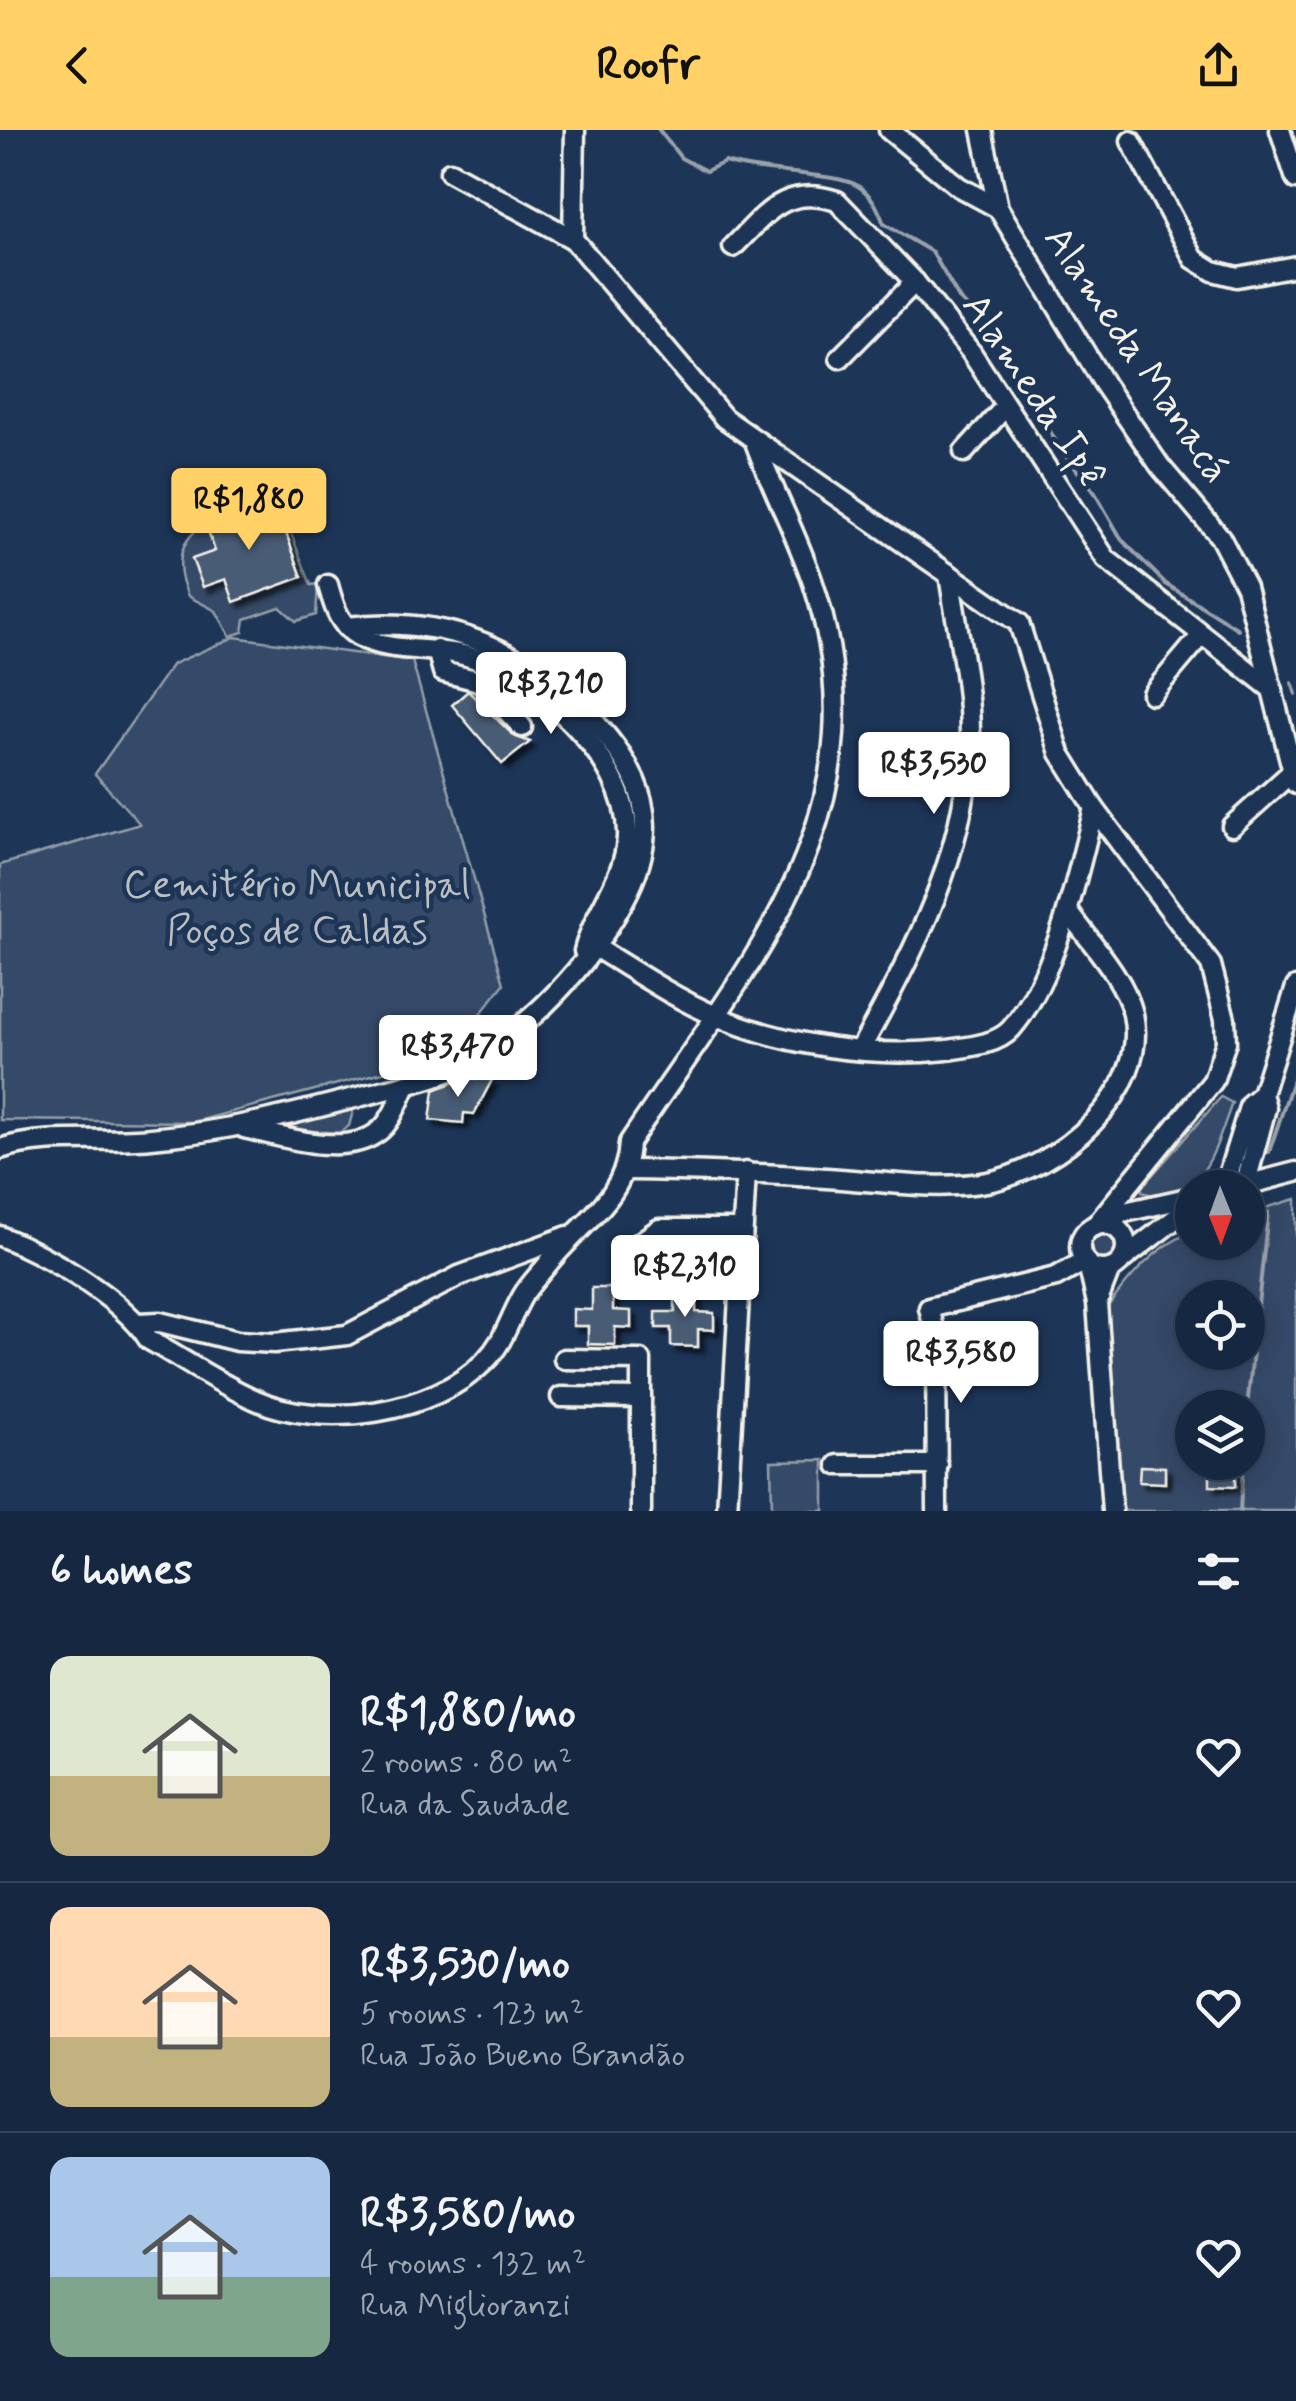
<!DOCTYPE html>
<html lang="en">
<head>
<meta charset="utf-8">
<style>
	body { margin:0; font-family:Mynerve,sans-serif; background:#1f3048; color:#f1f3f6; height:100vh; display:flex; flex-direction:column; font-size:38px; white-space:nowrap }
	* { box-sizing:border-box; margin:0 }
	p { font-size:32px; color:#9ea6b1 }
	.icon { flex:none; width:55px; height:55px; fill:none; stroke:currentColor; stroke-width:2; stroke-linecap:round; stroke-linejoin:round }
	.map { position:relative; height:1381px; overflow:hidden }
	.details { display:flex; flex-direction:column; background:#162841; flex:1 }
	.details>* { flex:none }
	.needle { width:65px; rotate:179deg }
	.tools { position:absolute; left:1175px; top:1040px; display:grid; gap:20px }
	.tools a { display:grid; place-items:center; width:90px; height:90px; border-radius:50%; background:#162841; box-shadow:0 5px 25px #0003,0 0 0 2px #35445a; font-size:50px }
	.price { position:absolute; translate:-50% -85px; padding:0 22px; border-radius:10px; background:#fff; color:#222; font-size:32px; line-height:65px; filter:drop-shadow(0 2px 5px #0008) }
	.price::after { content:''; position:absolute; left:50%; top:60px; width:30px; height:22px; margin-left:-15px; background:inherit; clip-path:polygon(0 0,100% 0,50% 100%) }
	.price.selected { background:#ffd166; color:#111 }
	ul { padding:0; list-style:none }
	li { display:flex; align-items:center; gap:30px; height:250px; padding:0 50px }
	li+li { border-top:2px solid #35445a }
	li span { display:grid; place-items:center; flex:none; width:280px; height:200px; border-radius:20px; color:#555 }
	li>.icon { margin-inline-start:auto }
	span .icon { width:120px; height:120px; fill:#fffc; stroke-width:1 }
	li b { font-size:42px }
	h2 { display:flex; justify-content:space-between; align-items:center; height:120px; padding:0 50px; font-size:42px }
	header { display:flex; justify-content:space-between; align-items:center; height:130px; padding:0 50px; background:#ffd166; color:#111; font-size:45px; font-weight:700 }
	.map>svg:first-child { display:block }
	.green { fill:#354a67; stroke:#949ea8; stroke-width:2.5; fill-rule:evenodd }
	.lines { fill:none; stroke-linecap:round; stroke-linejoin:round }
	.stream { stroke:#9aa2ab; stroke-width:4 }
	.building { fill:#485b74; stroke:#f4f1e8; stroke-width:2.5; filter:url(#shadow) }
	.minor-casing { stroke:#f4f1e8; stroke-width:25 }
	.minor { stroke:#1d3557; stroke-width:18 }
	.labels { text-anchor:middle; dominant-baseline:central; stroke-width:9; stroke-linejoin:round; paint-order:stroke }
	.street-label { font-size:40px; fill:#f4f1e8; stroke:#1d3557 }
	.park-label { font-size:40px; fill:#bbbfc1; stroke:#1d3557 }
</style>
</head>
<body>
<header><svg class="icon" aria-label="back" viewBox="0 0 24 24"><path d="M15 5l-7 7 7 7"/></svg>Roofr<svg class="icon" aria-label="share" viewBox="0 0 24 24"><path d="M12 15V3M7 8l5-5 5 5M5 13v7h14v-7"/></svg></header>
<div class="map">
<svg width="1296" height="1381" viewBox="0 0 1296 1381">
	<defs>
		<filter id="shadow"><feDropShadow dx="5.5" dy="5.5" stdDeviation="2.5" flood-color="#0009"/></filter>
	</defs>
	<rect width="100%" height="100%" fill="#1d3557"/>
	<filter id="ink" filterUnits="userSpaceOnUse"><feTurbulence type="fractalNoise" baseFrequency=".01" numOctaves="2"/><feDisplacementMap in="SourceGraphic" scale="20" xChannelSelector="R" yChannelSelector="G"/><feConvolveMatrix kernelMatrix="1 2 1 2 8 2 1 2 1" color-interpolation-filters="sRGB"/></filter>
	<g filter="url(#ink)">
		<g class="green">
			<path d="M276,365L311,455L318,454L316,485L296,491L280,477L245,489L243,502L230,506L216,481L188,466C156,396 228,382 276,365Z"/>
			<path d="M234,507L412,531L504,854L448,925L193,992L0,990V735L140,694L95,644L173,534Z"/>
			<path d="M1221,967L1232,973C1217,1013 1201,1083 1142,1062V1057Z"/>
			<path d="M348,978L353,981L349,996L339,1003L286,999L285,990Z"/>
			<path d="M1296,1069V1381H1120L1106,1179C1129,1148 1155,1116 1192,1102V1112H1248V1083ZM1192,1168H1248V1222H1192ZM1192,1278H1248V1332H1192Z"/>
			<circle cx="1104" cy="1117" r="16"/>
			<path d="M824,1330V1381H772L771,1331Z"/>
		</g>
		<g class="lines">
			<g class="stream">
				<path d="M659,0L681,28L706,41L725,32C756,43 839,43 858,56C873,66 878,78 884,94L932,122L960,170L990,199L1061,320L1095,363L1122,410L1166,454L1238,499"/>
				<path d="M1292,553L1296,564"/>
				<path d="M1269,1022L1296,941"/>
				<path d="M1247,1278L1268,1082"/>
				<path d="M1240,1381L1243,1332"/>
			</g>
		</g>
		<g class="building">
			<path d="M274,370L302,447L234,472L226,449L203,457L192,429L215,421L206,395Z"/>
			<path d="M468,561L514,606L530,612L502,634L452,575Z"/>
			<path d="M465,948L492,950L474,984L464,983L463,993L430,990L434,960Z"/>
			<path d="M592,1158H613V1180L631,1181V1198L615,1197V1215L588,1214V1196H573V1179L592,1180Z"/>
			<path d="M675,1160L696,1161V1182L714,1183V1200L698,1199V1217L671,1216V1198H656V1182H675Z"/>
			<path d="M1140,1336L1165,1337V1353L1139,1352Z"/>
			<path d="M1210,1340L1235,1341V1357L1210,1356Z"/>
		</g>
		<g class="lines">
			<defs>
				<g id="minor">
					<path d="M889,0L959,57L998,78"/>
					<path d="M982,0L998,78L1104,254L1160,336L1220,407L1246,457L1296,654"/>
					<path d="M1280,0L1296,49"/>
					<path d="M1131,11L1194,129L1213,141L1237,147L1296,136"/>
					<path d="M450,42L573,109L724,288L1019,493L1060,623L1094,678L1211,835L1225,889L1226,912L1213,951L1095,1096"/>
					<path d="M573,109L575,0"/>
					<path d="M733,117C766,84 785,54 837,71L915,152L971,222L1106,429L1273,560"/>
					<path d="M840,228L915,152"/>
					<path d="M964,322L1005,277"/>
					<path d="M328,455C334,476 338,494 358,506C388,523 431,517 463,525C534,542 630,630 627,707C625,750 594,781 584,821"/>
					<path d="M437,520L443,542L479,551L522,597"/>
					<path d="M1152,564L1201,506"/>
					<path d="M1232,696L1293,641"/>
					<path d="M588,813C629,837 671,867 714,885C785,916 871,928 947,920C967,917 997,915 1011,899C1056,848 1078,743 1094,678"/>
					<path d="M860,920C915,819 968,722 970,604C970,552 956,495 949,444"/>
					<path d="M1262,964L1296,857"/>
					<path d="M244,998C280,1006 345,1028 378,1002C392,992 399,970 407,954"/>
					<path d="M0,1019C46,1004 103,1013 151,1008C225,1002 294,984 366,965C399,956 437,949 467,933C531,898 589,835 623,772C665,696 644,642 586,583C519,516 443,485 346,497"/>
					<path d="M628,1040C694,1041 760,1043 826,1048C879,1051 935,1061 987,1052C1057,1039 1150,963 1133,884C1124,847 1090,812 1068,781"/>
					<path d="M1238,1057L1296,1042"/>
					<path d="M1224,1058L1250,974L1262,964L1266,978L1245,1056"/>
					<circle cx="1103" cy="1117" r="23"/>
					<path d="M1109,1095L1120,1083L1192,1067"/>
					<path d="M0,1106C45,1124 124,1169 149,1210C184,1230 219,1254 256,1270C323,1300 433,1284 485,1231C505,1211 509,1189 523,1165C529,1155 539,1145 547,1135C578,1095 627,1068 629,1013C747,835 890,682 813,453C797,405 772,359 755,312"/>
					<path d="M1123,1129L1192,1076"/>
					<path d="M1088,1134L1097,1173L1110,1139"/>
					<path d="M624,1140L628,1121L659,1099H742"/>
					<path d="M1097,1173L1112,1381"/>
					<path d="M138,1193L160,1192L237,1211L274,1213L347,1205L459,1146L568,1106"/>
					<path d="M564,1229L641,1230V1381"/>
					<path d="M561,1267L641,1268"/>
					<path d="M838,1335H938"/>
					<path d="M727,1381L746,1042"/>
					<path d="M937,1381L936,1206L929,1178L1056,1147L1085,1131"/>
				</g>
			</defs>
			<use href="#minor" class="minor-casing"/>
			<use href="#minor" class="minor"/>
		</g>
	</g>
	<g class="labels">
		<g class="street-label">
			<text transform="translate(1136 225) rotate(56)">Alameda Manacá</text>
			<text transform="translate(1033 261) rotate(56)">Alameda Ipê</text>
		</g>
		<g class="park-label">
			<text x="297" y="756">Cemitério Municipal<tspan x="297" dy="46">Poços de Caldas</tspan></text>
		</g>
	</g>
</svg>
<div class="tools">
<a><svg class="needle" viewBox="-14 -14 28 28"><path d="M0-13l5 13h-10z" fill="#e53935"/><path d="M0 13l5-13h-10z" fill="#9ea6b1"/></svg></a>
<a><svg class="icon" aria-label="locate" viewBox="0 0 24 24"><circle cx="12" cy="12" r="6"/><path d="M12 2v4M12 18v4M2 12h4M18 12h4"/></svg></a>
<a><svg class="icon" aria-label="layers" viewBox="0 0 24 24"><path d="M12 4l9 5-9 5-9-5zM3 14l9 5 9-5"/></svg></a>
</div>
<b class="price selected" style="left:249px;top:423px">R$1,880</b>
<b class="price" style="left:551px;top:607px">R$3,210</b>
<b class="price" style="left:934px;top:687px">R$3,530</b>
<b class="price" style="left:458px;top:970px">R$3,470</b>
<b class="price" style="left:685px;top:1190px">R$2,310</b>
<b class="price" style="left:961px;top:1276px">R$3,580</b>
</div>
<section class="details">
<h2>6 homes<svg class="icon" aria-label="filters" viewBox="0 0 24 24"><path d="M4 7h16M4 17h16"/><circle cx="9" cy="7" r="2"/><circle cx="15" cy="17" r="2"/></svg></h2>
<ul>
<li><span style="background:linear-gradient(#dfe7d0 60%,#c2b280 0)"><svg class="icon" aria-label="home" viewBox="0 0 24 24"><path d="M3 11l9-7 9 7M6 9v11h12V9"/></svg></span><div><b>R$1,880/mo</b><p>2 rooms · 80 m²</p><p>Rua da Saudade</p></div><svg class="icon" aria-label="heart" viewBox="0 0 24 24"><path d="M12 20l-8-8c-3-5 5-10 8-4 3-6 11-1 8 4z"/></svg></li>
<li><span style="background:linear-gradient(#ffd9b3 65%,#c2b280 0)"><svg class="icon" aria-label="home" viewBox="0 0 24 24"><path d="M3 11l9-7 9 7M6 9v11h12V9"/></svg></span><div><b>R$3,530/mo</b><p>5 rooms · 123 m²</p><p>Rua João Bueno Brandão</p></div><svg class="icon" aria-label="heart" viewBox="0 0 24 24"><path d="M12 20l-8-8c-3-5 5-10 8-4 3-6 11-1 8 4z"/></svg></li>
<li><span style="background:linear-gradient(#a9c7e8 60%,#7fa58c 0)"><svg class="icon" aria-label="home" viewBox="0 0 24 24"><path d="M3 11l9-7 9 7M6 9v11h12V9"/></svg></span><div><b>R$3,580/mo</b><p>4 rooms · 132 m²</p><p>Rua Miglioranzi</p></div><svg class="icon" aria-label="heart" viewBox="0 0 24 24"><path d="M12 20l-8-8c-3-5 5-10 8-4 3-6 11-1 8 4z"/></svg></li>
</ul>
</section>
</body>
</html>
